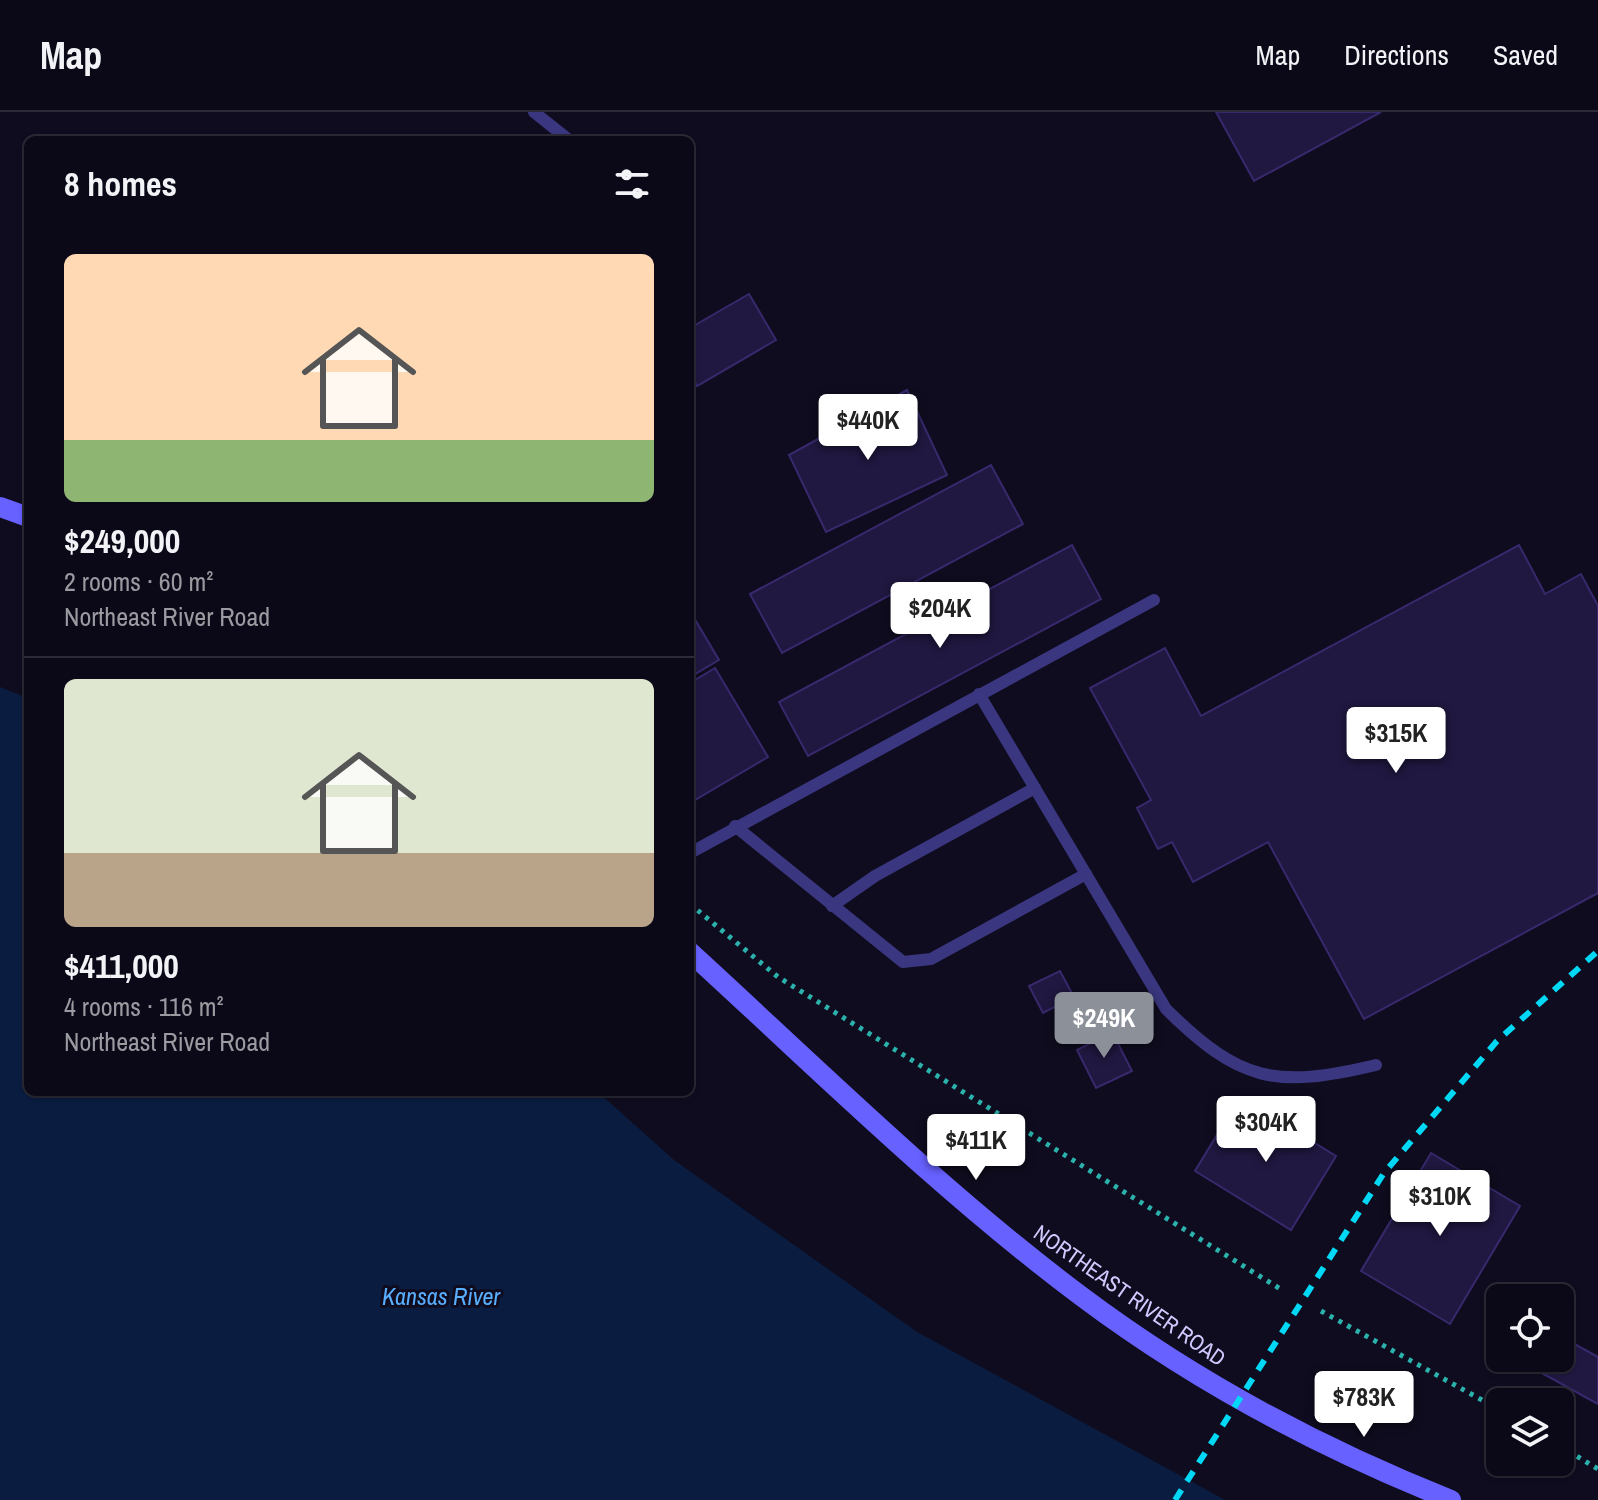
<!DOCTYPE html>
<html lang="en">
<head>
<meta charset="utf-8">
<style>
	body { margin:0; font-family:"Archivo Narrow",sans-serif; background:#141220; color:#f1f3f6; height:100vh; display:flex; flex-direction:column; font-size:30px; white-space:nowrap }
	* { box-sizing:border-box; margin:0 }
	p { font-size:26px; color:#9a9aa1 }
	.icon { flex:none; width:44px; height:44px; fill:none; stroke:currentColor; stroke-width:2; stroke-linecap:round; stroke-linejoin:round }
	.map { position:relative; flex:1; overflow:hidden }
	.drawer { position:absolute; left:24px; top:24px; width:670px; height:960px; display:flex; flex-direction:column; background:#0b0917; border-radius:12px; box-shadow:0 2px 6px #0004,0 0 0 2px #2b2a36 }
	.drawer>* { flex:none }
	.controls { position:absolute; left:1486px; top:1172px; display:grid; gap:16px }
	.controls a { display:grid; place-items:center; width:88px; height:88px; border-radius:12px; background:#0b0917; box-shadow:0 2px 6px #0004,0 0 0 2px #2b2a36; font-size:40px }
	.price { position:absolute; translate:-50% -68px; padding:0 18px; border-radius:8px; background:#fff; color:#222; font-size:26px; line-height:52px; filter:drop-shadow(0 2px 4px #0008) }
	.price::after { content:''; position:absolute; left:50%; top:48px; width:24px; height:18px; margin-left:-12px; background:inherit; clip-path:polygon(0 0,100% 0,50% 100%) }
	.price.selected { background:#8c9099; color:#fff }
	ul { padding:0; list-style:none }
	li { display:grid; align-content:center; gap:16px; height:424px; padding:0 40px }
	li+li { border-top:2px solid #2b2a36 }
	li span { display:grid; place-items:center; height:248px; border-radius:12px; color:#555 }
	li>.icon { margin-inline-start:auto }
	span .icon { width:144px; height:144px; fill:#fffc; stroke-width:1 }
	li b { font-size:34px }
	h2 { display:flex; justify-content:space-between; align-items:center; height:96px; padding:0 40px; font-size:34px }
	header { display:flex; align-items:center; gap:48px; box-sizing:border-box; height:112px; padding:0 40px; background:#0b0917; border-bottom:2px solid #2b2a36 }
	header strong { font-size:38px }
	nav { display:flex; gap:44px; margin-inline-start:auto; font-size:28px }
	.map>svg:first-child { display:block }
	.water { fill:#0a1d40 }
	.building { fill:#201840; stroke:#38296d; stroke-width:2 }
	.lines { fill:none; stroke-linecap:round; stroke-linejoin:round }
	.path { stroke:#2bb2ac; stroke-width:5; stroke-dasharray:4 6; stroke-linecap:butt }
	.lane { stroke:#3a367f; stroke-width:12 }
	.secondary { stroke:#6761ff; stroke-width:20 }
	.rail { stroke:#00d8f5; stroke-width:6; stroke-dasharray:12 10; stroke-linecap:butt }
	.labels { text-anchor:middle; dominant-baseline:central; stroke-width:6; stroke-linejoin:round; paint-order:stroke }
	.street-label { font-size:22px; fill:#d1caff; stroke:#0f0c1f }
	.water-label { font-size:24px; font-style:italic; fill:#58aeff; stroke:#0f0c1f }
</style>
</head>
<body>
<header>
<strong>Map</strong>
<nav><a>Map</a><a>Directions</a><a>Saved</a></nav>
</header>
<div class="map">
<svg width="1598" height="1388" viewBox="0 0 1598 1388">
	<rect width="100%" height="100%" fill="#0f0c1f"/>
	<path class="water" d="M0,575L28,586V980H598L674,1048L917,1220L1225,1388H0Z"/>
	<g class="building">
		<path d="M1216,0H1381L1254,69Z"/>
		<path d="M749,182L776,228L697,274L690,261V216Z"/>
		<path d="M907,278L947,363L826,420L789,343Z"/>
		<path d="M991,353L1023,412L782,541L750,482Z"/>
		<path d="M1072,433L1101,487L808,644L779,590Z"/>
		<path d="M1519,433L1545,482L1581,462L1598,494V781L1364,907L1268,730L1193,770L1172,730L1158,737L1137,696L1151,688L1090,576L1165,536L1201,604Z"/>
		<path d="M690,499L719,548L690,565Z"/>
		<path d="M715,556L768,645L690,691V571Z"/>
		<path d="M1060,859L1074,885L1043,901L1029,874Z"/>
		<path d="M1112,920L1132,959L1096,976L1077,938Z"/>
		<path d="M1240,985L1336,1044L1291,1118L1195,1059Z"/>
		<path d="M1431,1041L1520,1094L1450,1212L1361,1159Z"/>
		<path d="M1560,1224L1598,1245V1292L1540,1260L1548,1246H1560Z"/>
	</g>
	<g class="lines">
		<g class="path">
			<path d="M690,792L778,865L1282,1178"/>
			<path d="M1321,1199L1500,1298"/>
			<path d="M1560,1334L1598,1357"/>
		</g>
		<g class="lane">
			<path d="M534,0L569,28"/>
			<path d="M979,582L1166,897C1240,970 1275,977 1376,953"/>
			<path d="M735,714L903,850L931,847L1086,762"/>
			<path d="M690,741L1154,488"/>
			<path d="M832,794L875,764L1035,676"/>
		</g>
		<g class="secondary">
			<path d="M0,395L28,405"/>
			<path d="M690,840C818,957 942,1080 1081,1184C1193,1268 1320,1336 1451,1388"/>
		</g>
		<path class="rail" d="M1175,1388L1384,1061L1497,929L1598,839"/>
	</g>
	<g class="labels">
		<g class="street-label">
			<text transform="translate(1130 1183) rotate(35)">NORTHEAST RIVER ROAD</text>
		</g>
		<g class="water-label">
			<text x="441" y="1184">Kansas River</text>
		</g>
	</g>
</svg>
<div class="controls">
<a><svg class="icon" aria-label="locate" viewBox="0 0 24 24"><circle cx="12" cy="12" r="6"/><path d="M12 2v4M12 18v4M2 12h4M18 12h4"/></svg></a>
<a><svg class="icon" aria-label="layers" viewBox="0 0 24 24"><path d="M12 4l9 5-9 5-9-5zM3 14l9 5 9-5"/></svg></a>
</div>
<b class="price" style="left:868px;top:350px">$440K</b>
<b class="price" style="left:940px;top:538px">$204K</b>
<b class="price" style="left:1396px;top:663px">$315K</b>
<b class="price selected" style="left:1104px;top:948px">$249K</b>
<b class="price" style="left:1266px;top:1052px">$304K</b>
<b class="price" style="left:976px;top:1070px">$411K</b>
<b class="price" style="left:1440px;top:1126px">$310K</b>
<b class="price" style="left:1364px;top:1327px">$783K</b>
<section class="drawer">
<h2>8 homes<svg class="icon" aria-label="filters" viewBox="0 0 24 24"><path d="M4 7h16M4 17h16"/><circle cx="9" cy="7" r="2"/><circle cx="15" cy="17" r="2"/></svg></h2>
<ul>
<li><span style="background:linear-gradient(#ffd9b3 75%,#8fb573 0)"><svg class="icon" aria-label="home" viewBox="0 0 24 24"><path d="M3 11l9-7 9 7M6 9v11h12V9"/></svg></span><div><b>$249,000</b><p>2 rooms · 60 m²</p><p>Northeast River Road</p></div></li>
<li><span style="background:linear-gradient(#dfe7d0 70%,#b9a48a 0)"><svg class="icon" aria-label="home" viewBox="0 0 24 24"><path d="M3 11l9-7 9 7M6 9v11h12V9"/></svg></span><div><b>$411,000</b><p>4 rooms · 116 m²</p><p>Northeast River Road</p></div></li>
</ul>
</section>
</div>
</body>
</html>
